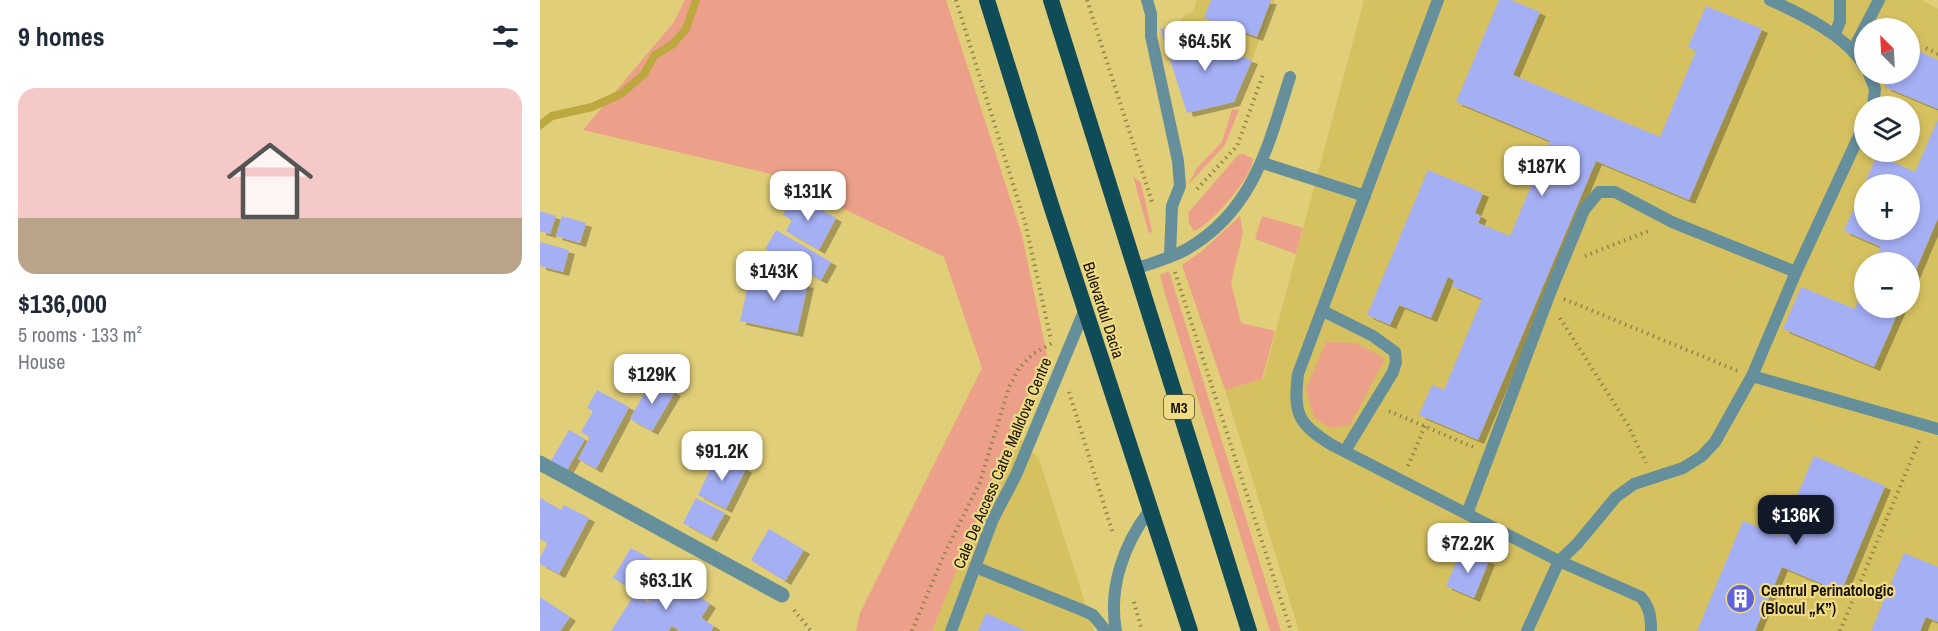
<!DOCTYPE html>
<html lang="en">
<head>
<meta charset="utf-8">
<style>
	body { margin:0; font-family:"Archivo Narrow",sans-serif; background:#f2f2f3; color:#1f2937; height:100vh; display:flex; flex-direction:column; font-size:22px; white-space:nowrap }
	* { box-sizing:border-box; margin:0 }
	p { font-size:20px; color:#747a83 }
	.icon { flex:none; width:33px; height:33px; fill:none; stroke:currentColor; stroke-width:2; stroke-linecap:round; stroke-linejoin:round }
	.map { position:relative; flex:1; overflow:hidden }
	.drawer { display:flex; flex-direction:column; background:#fff; width:540px }
	.drawer>* { flex:none }
	.needle { width:39px; rotate:336deg }
	.fabs { position:absolute; left:1314px; top:18px; display:grid; gap:12px }
	.fabs a { display:grid; place-items:center; width:66px; height:66px; border-radius:50%; background:#fff; box-shadow:0 3px 9px #0003; font-size:30px }
	.price { position:absolute; translate:-50% -51px; padding:0 14px; border-radius:12px; background:#fff; color:#222; font-size:20px; line-height:39px; filter:drop-shadow(0 2px 3px #0008) }
	.price::after { content:''; position:absolute; left:50%; top:36px; width:18px; height:14px; margin-left:-9px; background:inherit; clip-path:polygon(0 0,100% 0,50% 100%) }
	.price.selected { background:#111827; color:#fff }
	ul { padding:0; list-style:none }
	li { display:grid; align-content:center; gap:12px; height:318px; padding:0 18px }
	li+li { border-top:2px solid #e0e1e3 }
	li span { display:grid; place-items:center; height:186px; border-radius:18px; color:#555 }
	li>.icon { margin-inline-start:auto }
	span .icon { width:108px; height:108px; fill:#fffc; stroke-width:1 }
	li b { font-size:26px }
	h2 { display:flex; justify-content:space-between; align-items:center; height:72px; padding:0 18px; font-size:26px }
	main { display:flex; flex:1; min-height:0 }
	.map>svg:first-child { display:block }
	.built { fill:#d6c161; fill-rule:evenodd }
	.green { fill:#eda089 }
	.lines { fill:none; stroke-linecap:round; stroke-linejoin:round }
	.stream { stroke:#bda73f; stroke-width:8 }
	.building { fill:#a5aff4; fill-rule:evenodd; filter:url(#shadow) }
	.path { stroke:#928449; stroke-width:4; stroke-dasharray:1.5 4.5; stroke-linecap:butt }
	.service { stroke:#658f9b; stroke-width:12 }
	.minor { stroke:#658f9b; stroke-width:15 }
	.trunk { stroke:#104b58; stroke-width:16 }
	.labels { text-anchor:middle; dominant-baseline:central; stroke-width:4.5; stroke-linejoin:round; paint-order:stroke }
	.shield { fill:#efdb85; stroke:#584e28; stroke-width:1.5 }
	.shield-label { font-size:15px; font-weight:bold; fill:#181200 }
	.street-label { font-size:16px; fill:#181200; stroke:#efdb85 }
	.poi-label { font-size:16px; font-weight:bold; fill:#181200; stroke:#efdb85; text-anchor:start }
</style>
</head>
<body>
<main>
<section class="drawer">
<h2>9 homes<svg class="icon" aria-label="filters" viewBox="0 0 24 24"><path d="M4 7h16M4 17h16"/><circle cx="9" cy="7" r="2"/><circle cx="15" cy="17" r="2"/></svg></h2>
<ul>
<li><span style="background:linear-gradient(#f6c9c9 70%,#b9a48a 0)"><svg class="icon" aria-label="home" viewBox="0 0 24 24"><path d="M3 11l9-7 9 7M6 9v11h12V9"/></svg></span><div><b>$136,000</b><p>5 rooms · 133 m²</p><p>House</p></div></li>
</ul>
</section>
<div class="map">
<svg width="1398" height="631" viewBox="0 0 1398 631">
	<defs>
		<filter id="shadow"><feDropShadow dx="6" dy="4" stdDeviation="0" flood-color="#0004"/></filter>
	</defs>
	<rect width="100%" height="100%" fill="#e1ce78"/>
	<g class="built">
		<path d="M657,0H735L712,60L643,37L639,21L647,14L653,12Z"/>
		<path d="M824,0H1382L1398,9V631H759L685,390L723,379ZM1324,28H1370V74H1324ZM1324,106H1370V152H1324ZM1324,184H1370V230H1324ZM1324,262H1370V308H1324Z"/>
		<path d="M473,431L499,459L554,631H392Z"/>
	</g>
	<g class="green">
		<path d="M145,0H406L482,235L507,355L473,431L392,631H316L320,613L442,368L404,257L231,174L43,130L134,22Z"/>
		<path d="M692,109L699,110L685,145L648,185L657,168L682,142Z"/>
		<path d="M704,154L713,159C713,176 671,225 654,231L649,223L648,213L698,155Z"/>
		<path d="M593,176L601,183L612,231L609,234Z"/>
		<path d="M700,216L703,232L691,283L701,323L735,331L722,379L685,390L642,265L662,251Z"/>
		<path d="M722,216L763,228L756,254L715,239Z"/>
		<path d="M629,271L741,631H730L625,294L620,275Z"/>
		<path d="M786,342L817,343L845,359L810,425L790,428L774,417L766,389Z"/>
	</g>
	<g class="lines">
		<path class="stream" d="M0,125L12,116L52,107L81,94L104,74L114,56L133,44L146,29L156,0"/>
	</g>
	<g class="building">
		<path d="M671,0H731L717,37L664,18Z"/>
		<path d="M959,0H971L1000,12L973,75L1120,137L1156,51L1148,47L1166,6L1222,29L1149,200L1056,161L938,440L879,415L892,385L904,390L942,299L912,286L914,280L908,277L891,318L859,305L850,325L827,315L888,170L943,193L935,213L941,216L938,223L970,236L1010,141L916,102Z"/>
		<path d="M620,28L712,60L694,102L647,113Z"/>
		<path d="M1370,47L1398,60V109L1345,87L1351,74H1370Z"/>
		<path d="M1398,119V218L1370,284V262H1335L1341,247L1304,231L1337,155L1375,172ZM1324,184H1370V230H1324Z"/>
		<path d="M254,195L296,218L279,250L246,231L252,220L243,215Z"/>
		<path d="M0,211L16,216L10,234L0,231Z"/>
		<path d="M22,216L46,223L40,243L16,236Z"/>
		<path d="M236,230L291,262L281,280L225,249Z"/>
		<path d="M0,242L29,250L23,272L0,266Z"/>
		<path d="M211,272L268,284L257,333L200,321Z"/>
		<path d="M1261,287L1315,309L1324,287V308H1360L1334,367L1243,329Z"/>
		<path d="M112,379L135,392L112,431L90,419Z"/>
		<path d="M57,390L89,407L56,469L38,459L50,437L41,432L53,411L47,408Z"/>
		<path d="M29,430L45,439L27,470L11,461Z"/>
		<path d="M177,455L206,469L186,509L158,495Z"/>
		<path d="M1274,456L1345,486L1301,592L1242,567L1215,631H1157L1203,521L1240,536Z"/>
		<path d="M0,498L21,510L24,505L49,518L19,574L0,564V557L8,543L0,539Z"/>
		<path d="M156,498L185,513L171,538L143,523Z"/>
		<path d="M229,529L264,550L245,581L211,560Z"/>
		<path d="M91,548L127,568L109,598L73,578Z"/>
		<path d="M922,549L949,561L934,598L906,586Z"/>
		<path d="M1364,553L1398,567V622L1386,617L1380,631H1331Z"/>
		<path d="M127,575L170,604L161,618L174,626L171,631H140L132,626L128,631H71L95,594L108,603Z"/>
		<path d="M0,597L30,617L20,631H0Z"/>
		<path d="M446,613L486,631H438Z"/>
	</g>
	<g class="lines">
		<g class="path">
			<path d="M416,0L486,226L511,340"/>
			<path d="M547,0L613,205"/>
			<path d="M1386,48L1398,54"/>
			<path d="M657,189L697,146L724,72"/>
			<path d="M1045,256L1111,230"/>
			<path d="M635,272L751,631"/>
			<path d="M1024,299L1198,371"/>
			<path d="M1020,318L1088,425L1106,463"/>
			<path d="M529,392L573,534"/>
			<path d="M849,411L933,447"/>
			<path d="M868,466L885,426"/>
			<path d="M594,602L602,631"/>
			<path d="M254,610L271,631"/>
			<path d="M372,631L403,557L440,482L469,387L479,368L493,354L512,343"/>
			<path d="M1300,631L1379,441"/>
		</g>
		<g class="service">
			<path d="M607,0L611,14V36L638,161L640,186L632,206L630,256"/>
			<path d="M898,0L758,374C753,414 758,424 792,445L1019,561L1101,597C1110,608 1111,617 1111,631"/>
			<path d="M1230,0C1260,13 1308,37 1324,66"/>
			<path d="M1295,34L1300,21V0"/>
			<path d="M1313,50L1339,0"/>
			<path d="M1329,74L1335,89L1333,106"/>
			<path d="M723,163L825,196"/>
			<path d="M595,269C612,263 631,258 647,249C714,210 728,146 750,77"/>
			<path d="M783,311L833,336L855,352L856,362L853,372L805,451"/>
			<path d="M1212,376L1398,429"/>
			<path d="M927,514L1010,293L1044,210L1059,192H1075L1132,222L1256,272"/>
			<path d="M435,567L542,610L553,615L566,631"/>
			<path d="M411,631L453,519L476,475L545,309"/>
			<path d="M576,631C568,588 584,543 610,510"/>
			<path d="M987,631L1019,561L1037,544L1076,497L1094,484L1143,468L1162,456L1175,442L1212,376L1256,272L1324,125"/>
		</g>
		<path class="minor" d="M0,463L242,595"/>
		<g class="trunk">
			<path d="M447,0L511,205L650,631"/>
			<path d="M511,0L709,631"/>
		</g>
	</g>
	<defs>
		<symbol id="building-disc" viewBox="-11 -11 22 22"><circle r="9.5" fill="#5f64dc" stroke="#efdb85"/><path d="M-4-6H4V6H1V3H-1V6H-4ZM-2.5-4.3h1.7v1.8h-1.7ZM.8-4.3h1.7v1.8H.8ZM-2.5-1h1.7V.8h-1.7ZM.8-1h1.7V.8H.8Z" fill="#fff"/></symbol>
	</defs>
	<g fill-rule="evenodd">
		<use href="#building-disc" x="1184" y="582" width="33" height="33"/>
	</g>
	<g class="labels">
		<rect class="shield" x="624" y="395" width="30" height="24" rx="4.5"/>
		<g class="shield-label">
			<text x="639" y="407">M3</text>
		</g>
		<g class="street-label">
			<text transform="translate(564 310) rotate(72)">Bulevardul Dacia</text>
			<text transform="translate(462 463) rotate(-67)">Cale De Access Catre Malldova Centre</text>
		</g>
		<g class="poi-label">
			<text x="1221" y="590">Centrul Perinatologic<tspan x="1221" dy="18">(Blocul „K”)</tspan></text>
		</g>
	</g>
</svg>
<div class="fabs">
<a><svg class="needle" viewBox="-14 -14 28 28"><path d="M0-13l5 13h-10z" fill="#e53935"/><path d="M0 13l5-13h-10z" fill="#747a83"/></svg></a>
<a><svg class="icon" aria-label="layers" viewBox="0 0 24 24"><path d="M12 4l9 5-9 5-9-5zM3 14l9 5 9-5"/></svg></a>
<a>+</a>
<a>−</a>
</div>
<b class="price" style="left:665px;top:72px">$64.5K</b>
<b class="price" style="left:1002px;top:197px">$187K</b>
<b class="price" style="left:268px;top:222px">$131K</b>
<b class="price" style="left:234px;top:302px">$143K</b>
<b class="price" style="left:112px;top:405px">$129K</b>
<b class="price" style="left:182px;top:482px">$91.2K</b>
<b class="price selected" style="left:1256px;top:546px">$136K</b>
<b class="price" style="left:928px;top:574px">$72.2K</b>
<b class="price" style="left:126px;top:611px">$63.1K</b>
</div>
</main>
</body>
</html>
